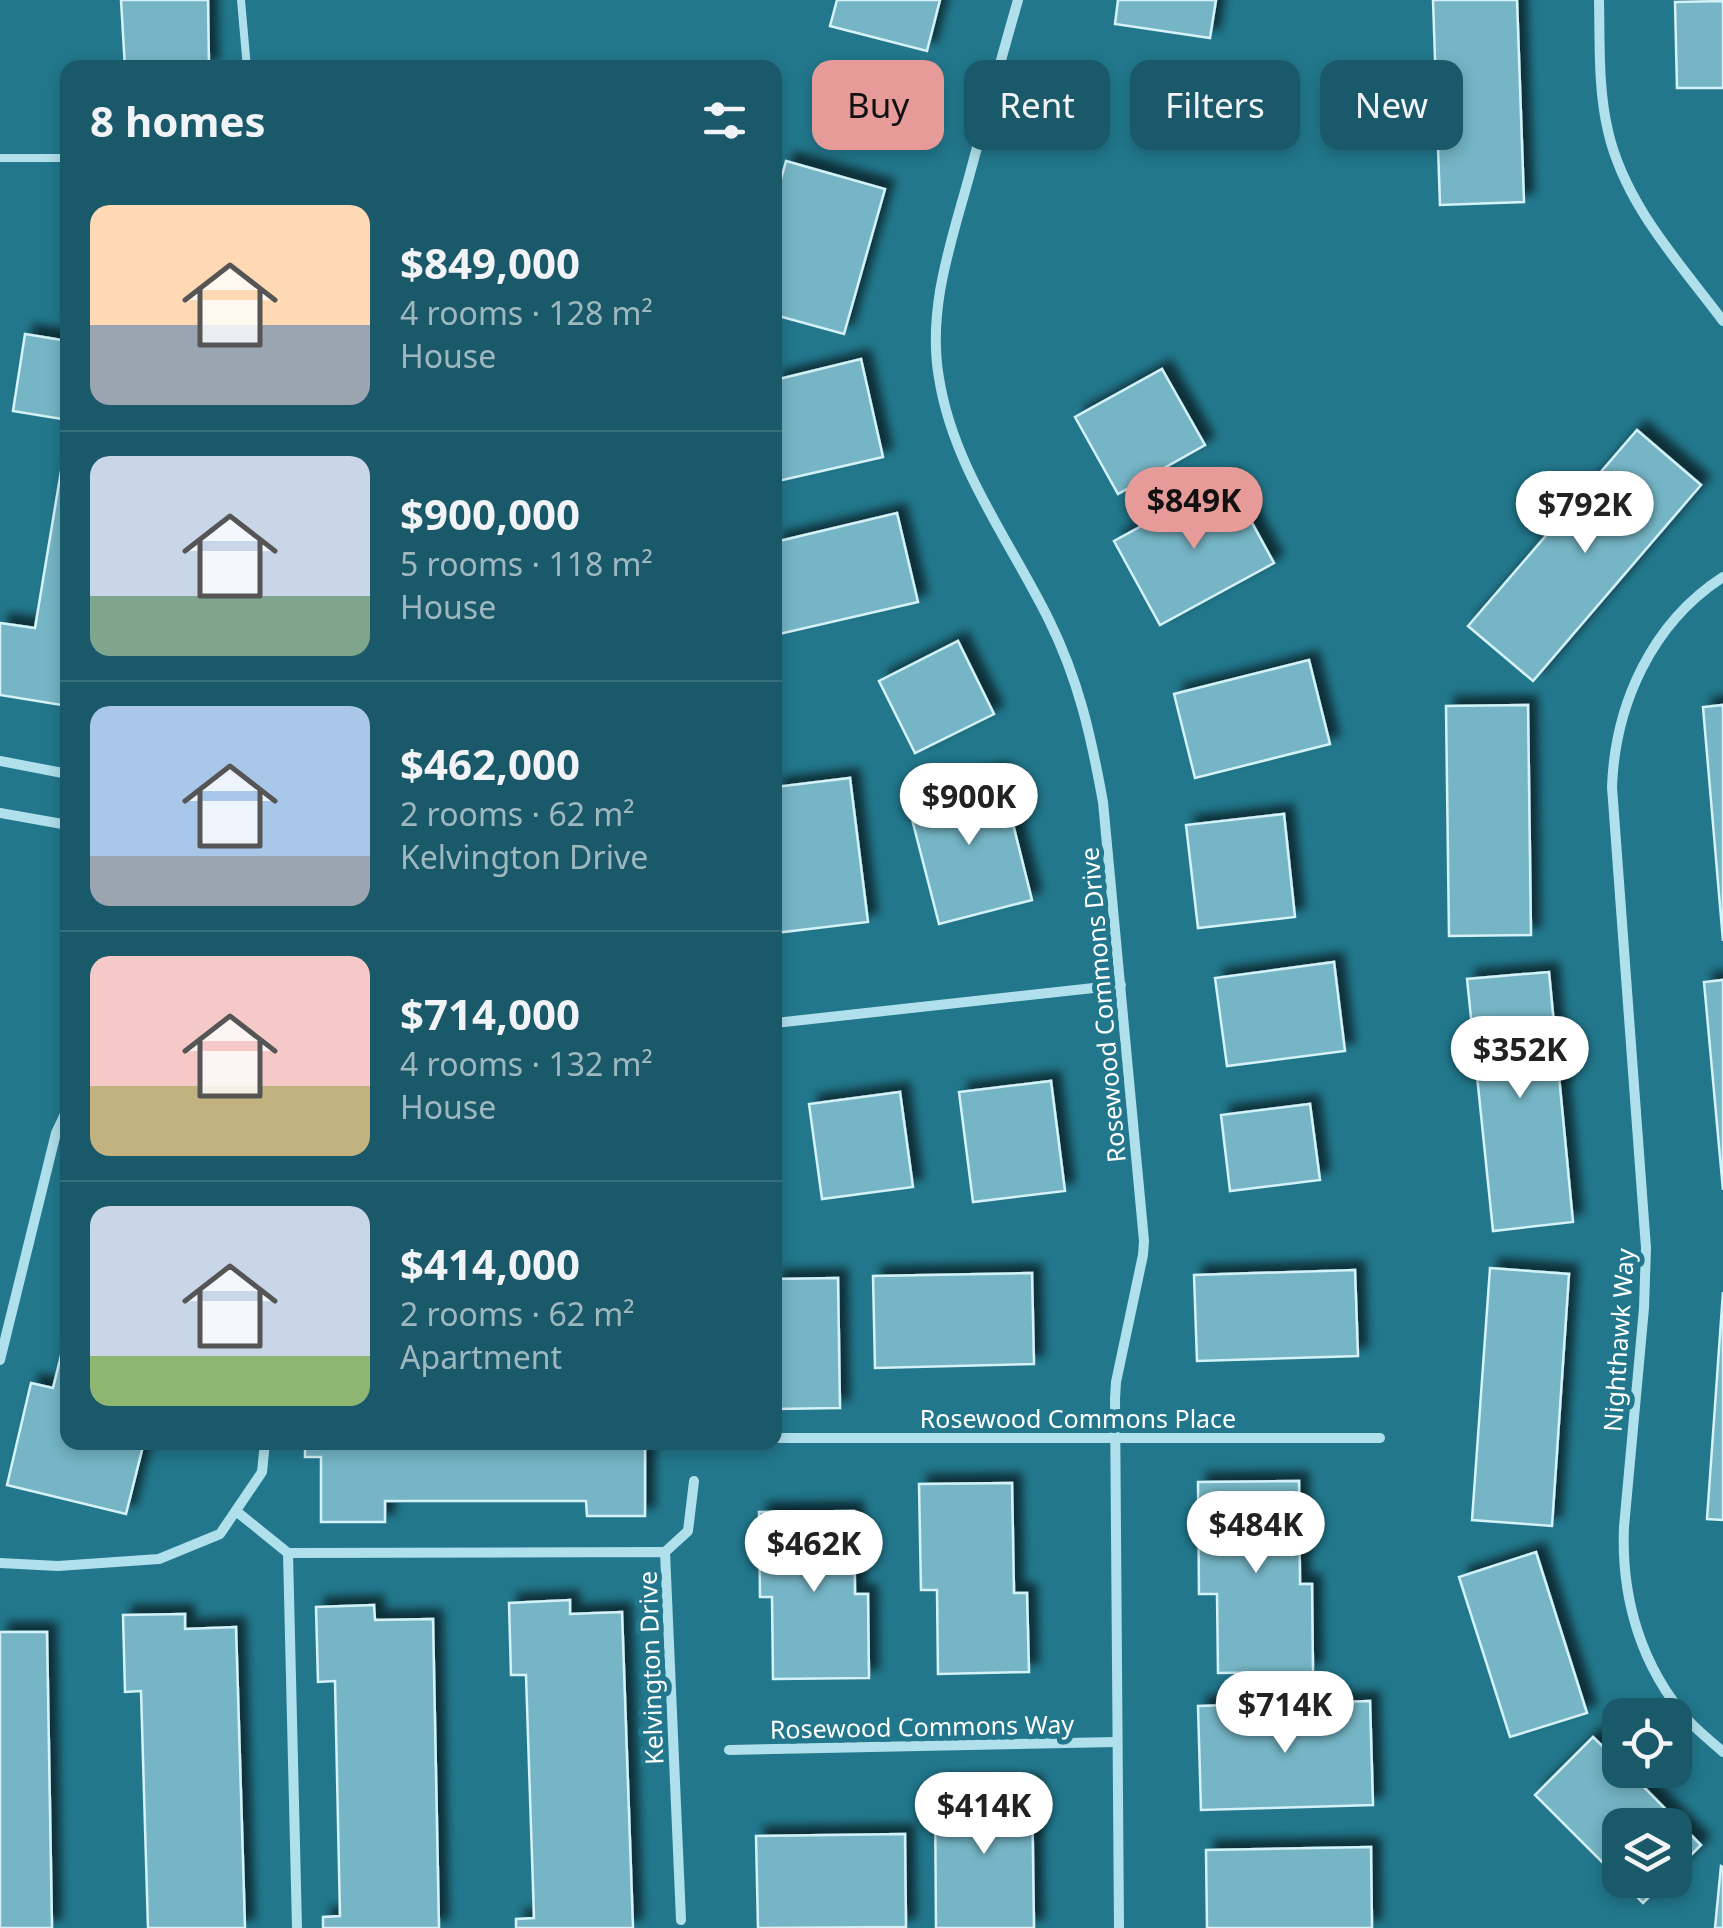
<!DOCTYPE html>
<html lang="en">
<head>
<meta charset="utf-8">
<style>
	body { margin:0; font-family:"Noto Sans",sans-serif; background:#235f6f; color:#f1f3f6; height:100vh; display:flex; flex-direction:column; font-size:38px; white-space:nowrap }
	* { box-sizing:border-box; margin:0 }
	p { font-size:32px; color:#9fb8c0 }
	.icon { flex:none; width:55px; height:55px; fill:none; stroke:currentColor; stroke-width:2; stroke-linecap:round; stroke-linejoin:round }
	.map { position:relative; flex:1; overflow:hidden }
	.drawer { position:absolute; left:60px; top:60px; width:722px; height:1390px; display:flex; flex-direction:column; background:#1a5969; border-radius:20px; box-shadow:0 5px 15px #0003 }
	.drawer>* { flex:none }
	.guide { position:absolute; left:812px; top:60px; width:760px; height:90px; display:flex; gap:20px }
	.controls { position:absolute; left:1602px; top:1698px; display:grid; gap:20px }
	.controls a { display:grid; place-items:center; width:90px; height:90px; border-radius:20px; background:#1a5969; box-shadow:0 5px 15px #0003; font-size:50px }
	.price { position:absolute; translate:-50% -85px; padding:0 22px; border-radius:35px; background:#fff; color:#222; font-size:32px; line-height:65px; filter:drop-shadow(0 2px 5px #0008) }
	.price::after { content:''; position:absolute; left:50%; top:60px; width:30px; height:22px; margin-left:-15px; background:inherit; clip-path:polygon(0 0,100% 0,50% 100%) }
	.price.selected { background:#e69b98; color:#111 }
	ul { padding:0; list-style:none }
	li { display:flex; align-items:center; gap:30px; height:250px; padding:0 30px }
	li+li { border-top:2px solid #386f7d }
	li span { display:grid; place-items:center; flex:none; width:280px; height:200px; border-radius:20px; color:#555 }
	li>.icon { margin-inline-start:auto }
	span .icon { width:120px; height:120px; fill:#fffc; stroke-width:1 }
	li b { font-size:42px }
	h2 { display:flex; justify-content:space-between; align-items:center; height:120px; padding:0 30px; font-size:42px }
	.chip { padding:0 35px; border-radius:20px; background:#1a5969; box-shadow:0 5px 15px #0003; font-size:35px; line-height:90px }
	.chip.selected { background:#e69b98; color:#111 }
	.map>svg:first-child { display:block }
	.building { fill:#74b5c5; stroke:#d5f2f8; stroke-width:2.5; filter:url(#shadow) }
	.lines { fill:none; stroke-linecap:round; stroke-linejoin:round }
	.service { stroke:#b0e0eb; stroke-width:8 }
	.minor { stroke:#b0e0eb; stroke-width:10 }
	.labels { text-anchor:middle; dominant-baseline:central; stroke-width:10; stroke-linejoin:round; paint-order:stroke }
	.street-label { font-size:25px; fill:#fff; stroke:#22778c }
</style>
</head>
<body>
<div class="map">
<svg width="1723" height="1928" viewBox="0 0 1723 1928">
	<defs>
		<filter id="shadow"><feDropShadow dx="9" dy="-9" stdDeviation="5" flood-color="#0009"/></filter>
	</defs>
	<rect width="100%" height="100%" fill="#22778c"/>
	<g class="building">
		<path d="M121,0H208L209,68H125Z"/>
		<path d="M837,0H940L927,51L830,26Z"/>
		<path d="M1118,0H1216L1210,38L1115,24Z"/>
		<path d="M1433,0H1517L1524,202L1440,205Z"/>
		<path d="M1723,1V88H1677L1675,2Z"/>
		<path d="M786,161L885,189L844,334L775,315V201Z"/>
		<path d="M25,334L68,341V420L13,411Z"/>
		<path d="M861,359L883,457L778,481L775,469V380Z"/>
		<path d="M1162,369L1205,445L1118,494L1075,417Z"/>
		<path d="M68,429V706L0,695V623L35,628Z"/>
		<path d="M1637,430L1701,485L1533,681L1468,626Z"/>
		<path d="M1228,479L1274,563L1160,625L1114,541Z"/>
		<path d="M897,513L918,602L775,635V542Z"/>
		<path d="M958,641L994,714L915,753L879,681Z"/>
		<path d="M1309,660L1330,744L1195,778L1174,694Z"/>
		<path d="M1528,705L1531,935L1449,936L1446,706Z"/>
		<path d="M1723,705V941L1703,707Z"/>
		<path d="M1000,772L1032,900L939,924L906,796Z"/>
		<path d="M850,778L868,922L775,933V787Z"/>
		<path d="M1284,814L1295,917L1198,928L1186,825Z"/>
		<path d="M1334,962L1345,1051L1227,1066L1215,978Z"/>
		<path d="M1549,972L1573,1222L1493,1231L1467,979Z"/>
		<path d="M1723,980V1190L1704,982Z"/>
		<path d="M1051,1081L1065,1191L973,1202L959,1092Z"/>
		<path d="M900,1092L913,1187L822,1199L809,1104Z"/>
		<path d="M1310,1104L1320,1180L1230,1191L1221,1115Z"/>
		<path d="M1490,1268L1569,1274L1552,1526L1472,1520Z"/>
		<path d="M1355,1270L1358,1356L1197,1361L1194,1275Z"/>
		<path d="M1032,1273L1034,1364L875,1368L873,1276Z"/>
		<path d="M838,1278L840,1408L775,1409V1279Z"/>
		<path d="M1723,1292V1520L1707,1519Z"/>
		<path d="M68,1327V1442H130L143,1446L126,1514L7,1485L31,1383L53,1388Z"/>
		<path d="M305,1442H645V1516H587L586,1501H385V1522H321V1457H305Z"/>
		<path d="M1299,1481L1300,1584H1312L1313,1672L1218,1673L1217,1594H1199L1198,1482Z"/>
		<path d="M1012,1483L1014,1593H1027L1029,1672L938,1674L937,1590H921L919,1484Z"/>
		<path d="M854,1511L855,1594H868L869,1678L773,1679L772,1597H760L759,1512Z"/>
		<path d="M1536,1552L1587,1713L1510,1737L1459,1577Z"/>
		<path d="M570,1600V1614L622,1612L633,1928H516V1919L534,1918L526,1675H511L509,1603Z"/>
		<path d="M374,1605L375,1620L433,1619L439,1928H323V1917L340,1916L335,1681L318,1682L316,1607Z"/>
		<path d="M185,1614V1629L236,1627L245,1928H148L141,1691L125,1692L123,1615Z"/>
		<path d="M0,1632H47L52,1928H0Z"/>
		<path d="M1370,1701L1373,1805L1201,1810L1198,1706Z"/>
		<path d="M1593,1737L1620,1763V1770H1627L1701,1845L1675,1871V1825H1620V1880L1535,1795Z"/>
		<path d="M1032,1786L1034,1928H936L935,1787Z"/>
		<path d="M905,1834L906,1927L758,1928L756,1836Z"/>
		<path d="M1371,1847L1372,1928H1207L1206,1850Z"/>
		<path d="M1721,1866L1723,1867V1928H1715Z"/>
		<path d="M1620,1880H1666L1643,1903Z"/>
	</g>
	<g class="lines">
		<g class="service">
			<path d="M241,0L247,68"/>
			<path d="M0,158H68"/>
		</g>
		<g class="minor">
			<path d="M1018,0C1001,59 985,118 969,177C951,243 927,309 939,378C953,467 1010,541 1049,620C1079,681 1091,736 1103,802L1144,1241L1143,1255L1116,1382L1115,1399L1119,1928"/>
			<path d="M1599,0C1600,43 1598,89 1608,131C1625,205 1679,262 1723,321"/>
			<path d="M1723,577C1652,623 1615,704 1612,787L1646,1248L1644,1308L1624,1527C1621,1598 1641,1667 1689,1721C1699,1732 1712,1742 1723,1752"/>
			<path d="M0,761L68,774"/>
			<path d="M0,813L68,825"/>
			<path d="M775,1023L1121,985"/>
			<path d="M0,1360L56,1133L68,1108"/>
			<path d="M775,1438H1380"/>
			<path d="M236,1511L288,1553L297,1928"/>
			<path d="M665,1552L688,1531L694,1481"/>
			<path d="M288,1553L665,1552L681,1920"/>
			<path d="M0,1563L58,1566L159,1559L220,1534L262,1472L265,1442"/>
			<path d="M729,1750L1116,1742"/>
		</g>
	</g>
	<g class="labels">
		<g class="street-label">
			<text transform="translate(1102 1005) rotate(-95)">Rosewood Commons Drive</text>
			<text transform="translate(1618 1340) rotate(-86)">Nighthawk Way</text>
			<text x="1078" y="1418">Rosewood Commons Place</text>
			<text transform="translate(650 1668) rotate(-92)">Kelvington Drive</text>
			<text transform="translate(922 1726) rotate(-1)">Rosewood Commons Way</text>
		</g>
	</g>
</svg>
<div class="controls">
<a><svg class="icon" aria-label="locate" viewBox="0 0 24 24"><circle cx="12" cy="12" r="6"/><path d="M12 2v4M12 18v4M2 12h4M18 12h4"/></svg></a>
<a><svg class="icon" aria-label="layers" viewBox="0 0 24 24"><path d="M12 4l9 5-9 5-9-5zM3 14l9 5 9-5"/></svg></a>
</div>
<b class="price selected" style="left:1194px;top:552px">$849K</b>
<b class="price" style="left:1585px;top:556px">$792K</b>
<b class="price" style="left:969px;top:848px">$900K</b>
<b class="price" style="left:1520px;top:1101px">$352K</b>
<b class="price" style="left:1256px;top:1576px">$484K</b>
<b class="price" style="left:814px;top:1595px">$462K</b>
<b class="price" style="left:1285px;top:1756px">$714K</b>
<b class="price" style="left:984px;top:1857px">$414K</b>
<div class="guide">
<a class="chip selected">Buy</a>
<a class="chip">Rent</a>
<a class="chip">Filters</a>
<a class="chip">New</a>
</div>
<section class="drawer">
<h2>8 homes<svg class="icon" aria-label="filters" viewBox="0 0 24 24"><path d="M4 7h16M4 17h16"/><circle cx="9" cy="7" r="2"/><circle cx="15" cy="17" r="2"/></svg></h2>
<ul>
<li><span style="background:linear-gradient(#ffd9b3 60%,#9aa5b1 0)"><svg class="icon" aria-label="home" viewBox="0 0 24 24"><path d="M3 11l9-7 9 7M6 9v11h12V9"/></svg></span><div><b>$849,000</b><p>4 rooms · 128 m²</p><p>House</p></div></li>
<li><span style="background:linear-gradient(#c9d6e8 70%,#7fa58c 0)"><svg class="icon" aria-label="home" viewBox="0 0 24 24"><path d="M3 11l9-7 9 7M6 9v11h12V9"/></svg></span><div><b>$900,000</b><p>5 rooms · 118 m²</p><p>House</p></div></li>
<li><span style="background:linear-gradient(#a9c7e8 75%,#9aa5b1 0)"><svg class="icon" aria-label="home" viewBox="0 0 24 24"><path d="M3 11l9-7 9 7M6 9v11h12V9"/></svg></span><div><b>$462,000</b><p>2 rooms · 62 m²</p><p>Kelvington Drive</p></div></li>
<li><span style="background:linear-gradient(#f6c9c9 65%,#c2b280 0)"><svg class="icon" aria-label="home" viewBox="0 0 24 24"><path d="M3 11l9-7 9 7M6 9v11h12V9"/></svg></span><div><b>$714,000</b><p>4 rooms · 132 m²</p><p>House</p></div></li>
<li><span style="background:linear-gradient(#c9d6e8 75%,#8fb573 0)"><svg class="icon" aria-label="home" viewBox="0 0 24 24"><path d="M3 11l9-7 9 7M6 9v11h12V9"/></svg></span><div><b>$414,000</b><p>2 rooms · 62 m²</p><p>Apartment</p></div></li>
</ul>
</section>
</div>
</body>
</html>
